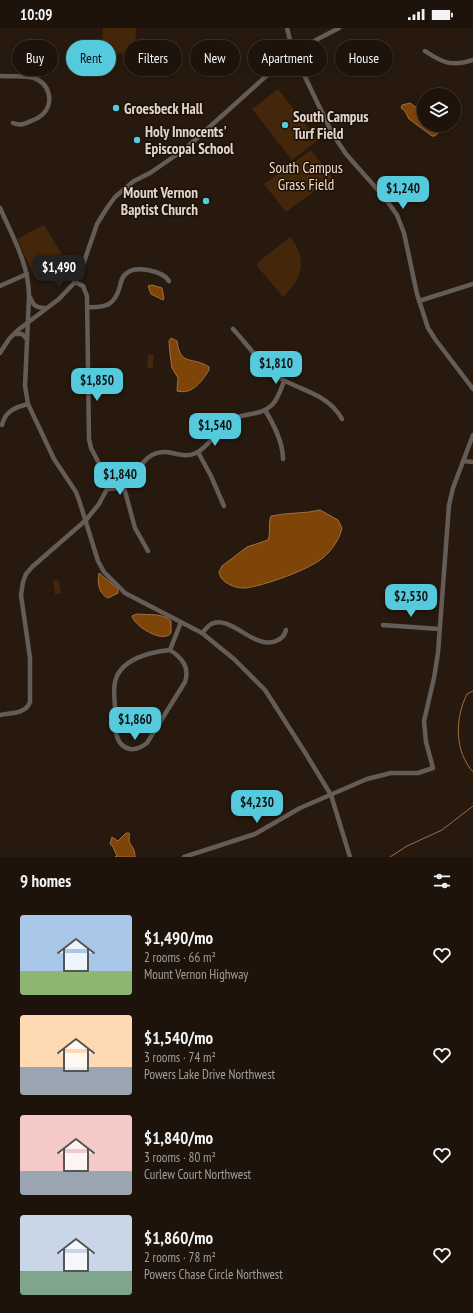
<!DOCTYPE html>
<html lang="en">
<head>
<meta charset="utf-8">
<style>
	body { margin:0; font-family:"PT Sans Narrow",sans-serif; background:#251c13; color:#f1f3f6; height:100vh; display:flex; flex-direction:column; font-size:15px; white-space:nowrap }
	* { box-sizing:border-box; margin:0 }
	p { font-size:13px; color:#a09e9c }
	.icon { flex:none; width:22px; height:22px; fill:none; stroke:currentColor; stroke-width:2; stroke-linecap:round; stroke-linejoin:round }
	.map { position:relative; height:829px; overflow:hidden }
	.side { display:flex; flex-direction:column; background:#1d130a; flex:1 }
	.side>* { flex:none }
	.banner { position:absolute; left:12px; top:12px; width:449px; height:36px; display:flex; gap:8px }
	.tools { position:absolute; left:417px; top:60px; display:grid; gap:8px }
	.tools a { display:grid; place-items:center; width:44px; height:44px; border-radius:50%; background:#1d130a; box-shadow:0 2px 6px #0003,0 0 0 1px #3b322b; font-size:20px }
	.price { position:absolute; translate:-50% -34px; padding:0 9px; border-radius:8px; background:#54cadc; color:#111; font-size:13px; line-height:26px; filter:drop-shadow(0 1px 2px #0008) }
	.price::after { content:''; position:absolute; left:50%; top:24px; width:12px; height:9px; margin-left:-6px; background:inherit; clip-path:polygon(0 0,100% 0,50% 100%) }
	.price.current { background:#222; color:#fff }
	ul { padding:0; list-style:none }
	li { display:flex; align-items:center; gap:12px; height:100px; padding:0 20px }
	li span { display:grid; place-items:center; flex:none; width:112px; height:80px; border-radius:4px; color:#555 }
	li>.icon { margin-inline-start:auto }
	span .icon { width:48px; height:48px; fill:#fffc; stroke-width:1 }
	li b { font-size:17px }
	h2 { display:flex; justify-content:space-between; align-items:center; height:48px; padding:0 20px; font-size:17px }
	.chip { padding:0 14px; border-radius:18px; background:#1d130a; box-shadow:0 2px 6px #0003,0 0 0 1px #3b322b; font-size:14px; line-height:36px }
	.chip.current { background:#54cadc; color:#111 }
	.status { display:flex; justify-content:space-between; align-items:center; height:28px; padding:0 20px; background:#1d130a; direction:ltr }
	.status svg { height:11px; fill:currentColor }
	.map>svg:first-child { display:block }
	.green { fill:#44260b }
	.water { fill:#7f4508; stroke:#9c7043 }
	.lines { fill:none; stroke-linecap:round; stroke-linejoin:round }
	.stream { stroke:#9c7043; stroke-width:1 }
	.minor { stroke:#645c56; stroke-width:4.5 }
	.poi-dot { fill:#54cadc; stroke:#1d1005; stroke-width:1.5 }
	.labels { text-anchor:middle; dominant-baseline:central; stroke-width:3; stroke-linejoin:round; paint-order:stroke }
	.poi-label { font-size:15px; font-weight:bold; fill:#e0d5ce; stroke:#1d1005; text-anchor:start }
	.park-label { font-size:15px; fill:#f3ddce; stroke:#1d1005 }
</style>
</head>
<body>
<div class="status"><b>10:09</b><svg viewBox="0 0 49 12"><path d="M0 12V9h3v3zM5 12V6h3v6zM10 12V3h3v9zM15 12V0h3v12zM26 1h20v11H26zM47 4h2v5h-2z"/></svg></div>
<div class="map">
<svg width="473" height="829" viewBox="0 0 473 829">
	<rect width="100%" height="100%" fill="#27190e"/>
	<g class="green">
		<path d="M103,0H136L135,26L102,25Z"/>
		<path d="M278,61L318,112L292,132L252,81Z"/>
		<path d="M311,122L332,150L286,184L264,156Z"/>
		<path d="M44,197L63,228L34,247L17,211Z"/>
		<path d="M290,209C308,231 303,250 283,269L257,238V235Z"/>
		<path d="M148,327H154L153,340H147Z"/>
		<path d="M59,552L61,566H55L53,553Z"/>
	</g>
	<g class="water">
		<path d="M410,75L424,85V97H447L435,108H432L409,91L405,83L401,80L402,77Z"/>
		<path d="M152,257L162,260L164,271L163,272L151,266L148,258Z"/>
		<path d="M171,310L177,313C180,339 193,328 209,339V342C202,353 193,367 177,363L178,350L172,340L170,326L169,313Z"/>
		<path d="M320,482L338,492L342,500C340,510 332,522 324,529C311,541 264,558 245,560C235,561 220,554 219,544L222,538L247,519L268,512C271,504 268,496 271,488L284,486L309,484Z"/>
		<path d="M99,545L118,561V565L108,570C99,566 97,555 99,545Z"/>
		<path d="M137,586C148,587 164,585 171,593V605C163,616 134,598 132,588L134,587Z"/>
		<path d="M126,805H129C130,807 129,810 129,812C130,818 135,819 135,829H115L117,828L113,819L110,816L112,809L118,813Z"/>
	</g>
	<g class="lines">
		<g class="stream">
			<path d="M473,663L467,666C455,690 454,723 473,744"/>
			<path d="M390,829L407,818L442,802L473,778"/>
		</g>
		<g class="minor">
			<path d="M287,0L293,24L332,105L346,126L385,170L397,187L404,205L417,266L428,300L435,311L473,361"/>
			<path d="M425,23C443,35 452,39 473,32"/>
			<path d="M0,48C11,49 24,47 34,50C49,55 54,73 44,85C41,89 36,91 31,93C25,96 20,98 13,95"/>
			<path d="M0,180C12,207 29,237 29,268L25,358L28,376L54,431L76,464L80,475L98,533L104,544L125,565L202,605L234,631L265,662L306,726L331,767L350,829"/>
			<path d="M0,258L27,246"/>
			<path d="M30,269C33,278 37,280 46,280"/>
			<path d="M419,273L473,256"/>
			<path d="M87,279C106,280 115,277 120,258C121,253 122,248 127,245C136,237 163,243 169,253"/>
			<path d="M233,301C246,315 261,336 275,347C298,363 327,364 342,391"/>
			<path d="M14,306H22L27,311"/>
			<path d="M0,325L9,311L18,302L59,271L75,254L83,237L97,196L107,180L115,169L134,153L150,145L185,121L293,24L339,0"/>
			<path d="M265,382C274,397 283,414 283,431"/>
			<path d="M2,397C5,383 16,379 28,376"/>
			<path d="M198,424L211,448L224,478"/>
			<path d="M463,433L473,434"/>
			<path d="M107,453H118L123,456"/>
			<path d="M123,456L135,500L148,523"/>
			<path d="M107,461L120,460C124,455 129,453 133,448C142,436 149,423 166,424C176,425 186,430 196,425C209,419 216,403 227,394C240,384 260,389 272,377C278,371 281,361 284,353"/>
			<path d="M383,597L439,601"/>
			<path d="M202,605C205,602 208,598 211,596C231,586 253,622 276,613C281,611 285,607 286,602"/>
			<path d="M170,622C182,630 190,639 185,654L147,715C142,719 137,722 130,721C112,717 116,695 115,682C115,673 113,663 115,654C120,631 150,624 170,622Z"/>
			<path d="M170,622L181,594"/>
			<path d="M0,687C11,685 26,686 30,674V630L21,567L23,554L26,546L32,539L86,492L99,476L107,461L105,447L91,420L89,411L87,268L83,258L75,254"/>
			<path d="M184,829L255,806L300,780L367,751L391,745H418L433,740L426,714L424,693L434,650L438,625L449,477L453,460L473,407"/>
		</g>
	</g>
	<g class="poi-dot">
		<circle cx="116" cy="80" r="4"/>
		<circle cx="285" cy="97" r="4"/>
		<circle cx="137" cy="112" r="4"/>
		<circle cx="206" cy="173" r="4"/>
	</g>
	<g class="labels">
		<g class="poi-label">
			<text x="124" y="80">Groesbeck Hall</text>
			<text x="293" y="88">South Campus<tspan x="293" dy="17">Turf Field</tspan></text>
			<text x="145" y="103">Holy Innocents'<tspan x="145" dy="17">Episcopal School</tspan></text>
			<text x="198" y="164" text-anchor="end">Mount Vernon<tspan x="198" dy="17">Baptist Church</tspan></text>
		</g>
		<g class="park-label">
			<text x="306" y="139">South Campus<tspan x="306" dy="17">Grass Field</tspan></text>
		</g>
	</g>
</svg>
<div class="tools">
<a><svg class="icon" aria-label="layers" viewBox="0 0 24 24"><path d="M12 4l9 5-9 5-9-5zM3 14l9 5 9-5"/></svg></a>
</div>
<b class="price" style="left:403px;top:182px">$1,240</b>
<b class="price current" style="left:59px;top:261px">$1,490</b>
<b class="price" style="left:276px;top:357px">$1,810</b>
<b class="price" style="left:97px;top:374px">$1,850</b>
<b class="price" style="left:215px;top:419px">$1,540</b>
<b class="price" style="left:120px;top:468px">$1,840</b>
<b class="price" style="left:411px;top:590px">$2,530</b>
<b class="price" style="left:135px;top:713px">$1,860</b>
<b class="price" style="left:257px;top:796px">$4,230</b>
<div class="banner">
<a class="chip">Buy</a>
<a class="chip current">Rent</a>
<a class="chip">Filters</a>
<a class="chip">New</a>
<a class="chip">Apartment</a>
<a class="chip">House</a>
</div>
</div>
<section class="side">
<h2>9 homes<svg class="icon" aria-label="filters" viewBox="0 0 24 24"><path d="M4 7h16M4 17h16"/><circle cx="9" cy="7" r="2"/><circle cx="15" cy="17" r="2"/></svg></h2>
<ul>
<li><span style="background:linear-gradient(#a9c7e8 70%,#8fb573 0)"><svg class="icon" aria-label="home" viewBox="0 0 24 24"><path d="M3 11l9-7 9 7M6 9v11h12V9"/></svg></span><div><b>$1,490/mo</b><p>2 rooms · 66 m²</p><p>Mount Vernon Highway</p></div><svg class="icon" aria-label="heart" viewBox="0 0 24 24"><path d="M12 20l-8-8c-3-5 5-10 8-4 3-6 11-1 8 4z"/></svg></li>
<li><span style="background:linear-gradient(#ffd9b3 65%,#9aa5b1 0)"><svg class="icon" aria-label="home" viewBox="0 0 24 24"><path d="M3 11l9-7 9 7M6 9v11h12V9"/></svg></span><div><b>$1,540/mo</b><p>3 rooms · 74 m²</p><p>Powers Lake Drive Northwest</p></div><svg class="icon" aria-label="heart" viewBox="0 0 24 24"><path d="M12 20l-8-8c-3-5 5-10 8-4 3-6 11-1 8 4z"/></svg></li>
<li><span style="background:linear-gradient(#f6c9c9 70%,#9aa5b1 0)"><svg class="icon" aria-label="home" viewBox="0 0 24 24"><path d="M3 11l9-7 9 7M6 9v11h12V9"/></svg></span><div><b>$1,840/mo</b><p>3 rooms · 80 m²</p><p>Curlew Court Northwest</p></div><svg class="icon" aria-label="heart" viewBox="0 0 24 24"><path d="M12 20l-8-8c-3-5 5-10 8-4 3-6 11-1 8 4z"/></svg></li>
<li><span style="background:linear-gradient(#c9d6e8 70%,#7fa58c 0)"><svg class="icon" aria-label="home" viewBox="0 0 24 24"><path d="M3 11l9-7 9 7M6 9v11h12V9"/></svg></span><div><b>$1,860/mo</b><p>2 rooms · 78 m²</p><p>Powers Chase Circle Northwest</p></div><svg class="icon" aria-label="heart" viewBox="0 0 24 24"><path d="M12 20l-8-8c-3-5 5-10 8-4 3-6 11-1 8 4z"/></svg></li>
</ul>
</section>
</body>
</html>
